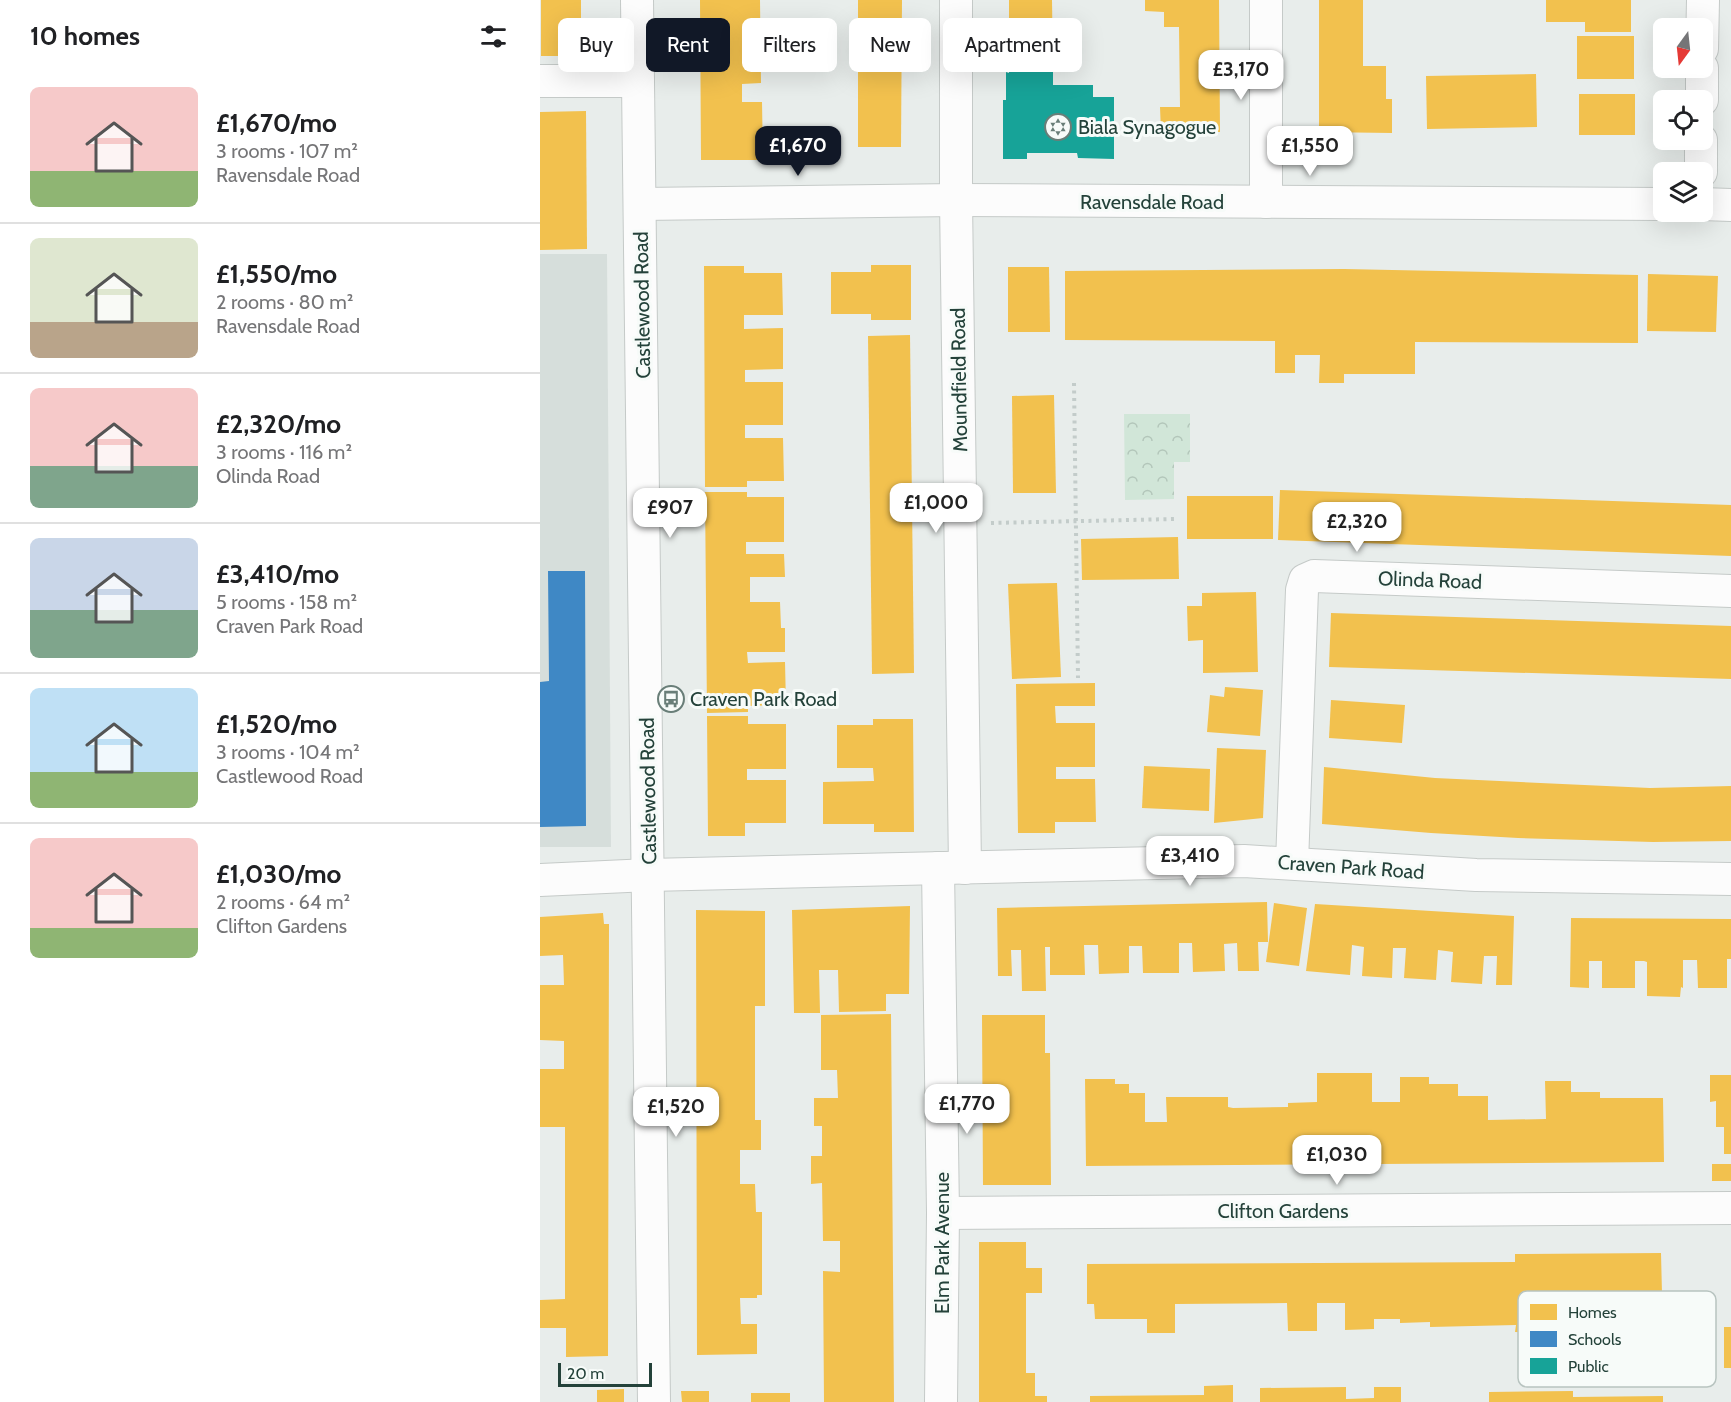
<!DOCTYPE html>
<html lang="en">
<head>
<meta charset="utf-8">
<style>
	body { margin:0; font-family:Cabin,sans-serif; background:#f6f6f6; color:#202124; height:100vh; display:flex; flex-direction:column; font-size:22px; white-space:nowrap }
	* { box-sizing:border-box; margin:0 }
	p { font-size:20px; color:#757577 }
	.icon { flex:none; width:33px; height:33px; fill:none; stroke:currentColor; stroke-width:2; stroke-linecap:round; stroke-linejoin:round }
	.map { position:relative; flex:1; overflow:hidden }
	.drawer { display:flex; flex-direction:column; background:#fff; width:540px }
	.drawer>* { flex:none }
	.hud { position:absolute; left:18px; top:18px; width:570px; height:54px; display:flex; gap:12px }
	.needle { width:39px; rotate:195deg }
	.tools { position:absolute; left:1113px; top:18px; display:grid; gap:12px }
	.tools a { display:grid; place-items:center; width:60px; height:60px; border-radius:9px; background:#fff; box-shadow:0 6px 24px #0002; font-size:30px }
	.scale { position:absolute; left:18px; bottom:15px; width:94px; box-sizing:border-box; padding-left:6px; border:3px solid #24423a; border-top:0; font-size:16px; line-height:21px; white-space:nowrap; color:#24423a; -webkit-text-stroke:4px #f7fbf9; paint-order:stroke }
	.price { position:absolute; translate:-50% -51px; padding:0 14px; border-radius:12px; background:#fff; color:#222; font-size:20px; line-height:39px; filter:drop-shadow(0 2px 3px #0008) }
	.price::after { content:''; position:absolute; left:50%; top:36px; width:18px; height:14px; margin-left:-9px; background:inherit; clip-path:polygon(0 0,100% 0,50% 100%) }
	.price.current { background:#111827; color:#fff }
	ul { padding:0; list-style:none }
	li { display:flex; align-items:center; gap:18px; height:150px; padding:0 30px }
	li+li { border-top:2px solid #e0e0e0 }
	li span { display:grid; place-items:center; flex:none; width:168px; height:120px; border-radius:9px; color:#555 }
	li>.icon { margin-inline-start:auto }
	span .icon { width:72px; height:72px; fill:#fffc; stroke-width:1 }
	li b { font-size:26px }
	h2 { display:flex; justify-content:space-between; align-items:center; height:72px; padding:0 30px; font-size:26px }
	.pill { padding:0 21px; border-radius:9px; background:#fff; box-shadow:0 6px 24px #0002; font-size:21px; line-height:54px }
	.pill.current { background:#111827; color:#fff }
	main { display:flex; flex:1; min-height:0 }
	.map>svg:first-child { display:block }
	.built { fill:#d6dedb }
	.park { fill:url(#park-crowns) }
	.homes { fill:#f2c14e }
	.schools { fill:#3f88c5 }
	.public { fill:#17a398 }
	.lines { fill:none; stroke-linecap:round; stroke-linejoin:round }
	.minor-casing { stroke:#c5cac8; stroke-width:34 }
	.path { stroke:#c3ccca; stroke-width:4; stroke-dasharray:3 4.5; stroke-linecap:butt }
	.minor { stroke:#fcfcfc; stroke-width:32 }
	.labels { text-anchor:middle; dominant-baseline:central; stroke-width:6; stroke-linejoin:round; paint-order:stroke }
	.poi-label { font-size:20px; fill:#24423a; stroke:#f7fbf9; text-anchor:start }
	.street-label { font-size:20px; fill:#24423a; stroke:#f7fbf9 }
	.key { fill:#f7fbf9; stroke:#b8c4c0; stroke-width:1.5 }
	.key-label { font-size:16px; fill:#24423a }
</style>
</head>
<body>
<main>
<section class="drawer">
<h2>10 homes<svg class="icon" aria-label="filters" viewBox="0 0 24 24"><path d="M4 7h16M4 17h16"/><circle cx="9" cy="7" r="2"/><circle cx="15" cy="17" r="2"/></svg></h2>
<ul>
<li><span style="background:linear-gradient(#f6c9c9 70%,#8fb573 0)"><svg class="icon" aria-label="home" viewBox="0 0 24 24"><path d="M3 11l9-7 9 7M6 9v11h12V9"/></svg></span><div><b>£1,670/mo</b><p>3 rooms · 107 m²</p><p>Ravensdale Road</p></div></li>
<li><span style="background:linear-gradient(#dfe7d0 70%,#b9a48a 0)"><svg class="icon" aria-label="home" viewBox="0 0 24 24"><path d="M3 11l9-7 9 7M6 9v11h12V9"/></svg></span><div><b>£1,550/mo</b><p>2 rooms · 80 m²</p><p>Ravensdale Road</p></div></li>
<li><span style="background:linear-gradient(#f6c9c9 65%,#7fa58c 0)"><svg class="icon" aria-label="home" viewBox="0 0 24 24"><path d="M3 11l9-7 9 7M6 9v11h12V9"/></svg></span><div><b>£2,320/mo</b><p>3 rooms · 116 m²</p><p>Olinda Road</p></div></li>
<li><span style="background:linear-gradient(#c9d6e8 60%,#7fa58c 0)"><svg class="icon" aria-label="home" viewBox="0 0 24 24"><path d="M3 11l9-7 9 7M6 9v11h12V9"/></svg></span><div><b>£3,410/mo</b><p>5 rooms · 158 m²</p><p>Craven Park Road</p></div></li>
<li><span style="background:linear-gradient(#bfe0f5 70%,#8fb573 0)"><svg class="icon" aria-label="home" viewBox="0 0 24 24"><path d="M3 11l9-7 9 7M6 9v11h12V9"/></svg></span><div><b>£1,520/mo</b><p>3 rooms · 104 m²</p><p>Castlewood Road</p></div></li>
<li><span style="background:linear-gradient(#f6c9c9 75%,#8fb573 0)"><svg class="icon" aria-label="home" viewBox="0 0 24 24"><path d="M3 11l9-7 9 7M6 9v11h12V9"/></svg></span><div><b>£1,030/mo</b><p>2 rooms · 64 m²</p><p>Clifton Gardens</p></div></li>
</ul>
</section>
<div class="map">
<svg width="1191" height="1402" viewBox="0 0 1191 1402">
	<defs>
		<pattern id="park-crowns" width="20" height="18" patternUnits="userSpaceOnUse" patternTransform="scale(1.5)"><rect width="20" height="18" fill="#d1e6d8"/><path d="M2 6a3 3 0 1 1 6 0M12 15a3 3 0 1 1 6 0" fill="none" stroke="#b3c6ba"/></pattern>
	</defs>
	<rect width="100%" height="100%" fill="#e8edeb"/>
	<path class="built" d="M0,254H67L71,847H0Z"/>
	<path class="park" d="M584,414H650V462H634V499L585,500Z"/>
	<g class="homes">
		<rect x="1" y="0" width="40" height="56"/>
		<path d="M160,0H220L221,83L202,84V102H222L223,160H161Z"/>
		<path d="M318,0H362L361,147H318Z"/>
		<path d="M469,0H512L513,70H469Z"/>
		<path d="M605,0H679L680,132H621L620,107H640L639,27H624V12L605,11Z"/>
		<path d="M779,0H823V66H846V99H852V133L779,132Z"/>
		<path d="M1006,0H1091V32H1045V22H1006Z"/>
		<rect x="1037" y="36" width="57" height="43"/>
		<path d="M996,74L997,127L887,129L886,76Z"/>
		<rect x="1039" y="94" width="56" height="41"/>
		<path d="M46,111L47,249L0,250V112Z"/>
		<path d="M331,265H371V320H331V314H291V272H331Z"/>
		<path d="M164,266H204V273H242L243,315H204V329L243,328V369L205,370V382H243V425H205V438H243L244,481H207V487H165Z"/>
		<path d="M468,267H509L510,332H468Z"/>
		<path d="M804,269L1098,275V343L875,342V374H804V383H779L780,355H755V373H735V341L525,340V271Z"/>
		<path d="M1108,274L1178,276L1176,332L1107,331Z"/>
		<path d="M370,335L374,673L332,674L328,336Z"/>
		<path d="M514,395L516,493H473L472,396Z"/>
		<path d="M740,490L1191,505V556L738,540Z"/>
		<path d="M165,492H207V497H244V542H206V554H244L245,577H210V602H240L241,628H245V652H207L208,663L245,662L246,705L208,706V712L167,713Z"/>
		<rect x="647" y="496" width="86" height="43"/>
		<path d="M638,537L639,579L542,580L541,539Z"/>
		<path d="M517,583L521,677L472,679L468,584Z"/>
		<path d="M716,592L718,672L663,673V640L648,641L647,606H662V593Z"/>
		<path d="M791,613L1191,626V679L789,667Z"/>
		<path d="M555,683V706H515L516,723H555V767H516V779H555L556,822H515V833H478L476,684Z"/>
		<path d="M685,687L723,690L720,736L667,732L670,695L684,697Z"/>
		<path d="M791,700L865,705L862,743L789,738Z"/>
		<path d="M167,716H208V724H246V769H207V780H246V823H205V836H168Z"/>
		<path d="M333,719H373L374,832H334V824H283V782L334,781L333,768H297V725H333Z"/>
		<path d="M677,748L726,750L723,818L674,823Z"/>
		<path d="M604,766L670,769L669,811L602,808Z"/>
		<path d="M784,767L895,778L1110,788L1191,786V841L1113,842L978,838L891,833L782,824Z"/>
		<path d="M727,902L728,942H718L719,971H698L697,943L684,944L685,971L653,972L652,943H639V973H603L602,946H589V973L559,974L558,945H544L545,975H510V947H505L506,991H482L481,950H471L472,976H458L457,908Z"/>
		<path d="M734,903L767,908L759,966L726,962Z"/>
		<path d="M775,904L974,916L972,985H956L957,956H944L942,984L911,982L913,952L906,951L898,950L896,980L864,978L866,948H853L852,978L822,976L824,947L812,945L810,975L766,971Z"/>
		<path d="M370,906L369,994H346V1011L299,1012L298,970H279L280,1013H254L252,910Z"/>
		<path d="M156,910L225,911V1006H215V1120H221V1150H200V1184H215L216,1212H222V1295H217V1298H200L201,1324H217V1354L157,1355Z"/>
		<path d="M63,913L64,924H69L68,1356L26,1357V1328H0V1300L25,1299V1127H0V1069H24V1041L0,1040V985H24L23,955L0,956V917Z"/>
		<path d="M1031,918L1191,919V959H1187V988H1158L1157,960H1143V988L1141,987L1140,997L1107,996V962L1104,961H1095V988H1062V961H1049V988L1030,987Z"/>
		<path d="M351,1014L354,1402H284L283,1271L300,1272V1241H283L282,1183L271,1184V1156H282V1126H274V1098H298L297,1070H281V1015Z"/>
		<path d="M442,1015H505V1053H510L511,1185H443Z"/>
		<path d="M777,1073H832V1102H860V1077H889V1084H918V1096H948V1120L1006,1119L1005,1081H1031V1092H1060V1098H1123L1124,1162L546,1166L545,1079H575V1084H589V1093H605V1122H627L626,1097H688V1107L693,1108L748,1107V1103L777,1102Z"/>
		<path d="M1170,1075H1191V1154H1184V1127H1176V1101L1170,1102Z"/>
		<rect x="1172" y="1164" width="19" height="17"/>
		<path d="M439,1242H486V1268H502V1293H486V1373H495V1396H507V1402H439Z"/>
		<path d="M1121,1253L1123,1334L1089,1335V1329L1061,1330V1302H1005V1333L975,1332L976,1325L890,1327V1322L860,1323V1319H834V1329L805,1330V1303H777V1331H748L747,1303L635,1304V1333H607V1319H555L554,1304H547V1264L975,1262V1254Z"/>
		<rect x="1184" y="1327" width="7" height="41"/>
		<path d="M693,1385V1402H550V1396L664,1395V1386Z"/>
		<path d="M806,1387V1399L834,1398V1387H861V1402H720V1388Z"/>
		<path d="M84,1389V1402H57V1390Z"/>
		<path d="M141,1391H169V1402H142Z"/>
		<path d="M1033,1391V1397L1123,1396V1402H949V1392Z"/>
		<rect x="211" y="1393" width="39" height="9"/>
	</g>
	<path class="schools" d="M8,571H45L46,826L0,827V682L9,681Z"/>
	<path class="public" d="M469,70H513V85H553V97H574V159L538,158L537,153H487V159H463V100H466V72L469,73Z"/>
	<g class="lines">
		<defs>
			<g id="minor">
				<path d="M97,0L114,1402"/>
				<path d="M416,0V200L425,868"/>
				<path d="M726,0V202"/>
				<path d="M1162,49L1163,0"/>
				<path d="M0,81H98"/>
				<path d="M1162,100V68"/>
				<path d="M1161,172V140"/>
				<path d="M101,204L416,200L1124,204"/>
				<path d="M1162,204L1191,205"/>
				<path d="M752,863L762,590L765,580L774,576L1191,591"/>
				<path d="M398,868L403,1213L401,1402"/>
				<path d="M0,880L109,875L704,861L936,875L1191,879"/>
				<path d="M403,1213L1191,1208"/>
			</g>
		</defs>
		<use href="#minor" class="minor-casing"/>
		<g class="path">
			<path d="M534,383L538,678"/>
			<path d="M451,523L635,519"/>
		</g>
		<use href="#minor" class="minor"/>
	</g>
	<defs>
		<symbol id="synagogue-ring" viewBox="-11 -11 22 22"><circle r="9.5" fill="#f7fbf9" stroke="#697e78" stroke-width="1.5"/><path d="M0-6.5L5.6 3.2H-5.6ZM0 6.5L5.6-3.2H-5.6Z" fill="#697e78"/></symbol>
		<symbol id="bus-ring" viewBox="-11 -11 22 22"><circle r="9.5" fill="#f7fbf9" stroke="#697e78" stroke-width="1.5"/><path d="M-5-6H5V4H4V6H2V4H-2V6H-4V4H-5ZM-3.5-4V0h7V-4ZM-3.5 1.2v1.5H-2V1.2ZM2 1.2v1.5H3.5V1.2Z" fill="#697e78"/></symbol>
	</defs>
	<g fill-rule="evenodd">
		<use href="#synagogue-ring" x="503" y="112" width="30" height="30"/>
		<use href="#bus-ring" x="116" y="684" width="30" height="30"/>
	</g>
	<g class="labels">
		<g class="poi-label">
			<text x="538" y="127">Biala Synagogue</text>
			<text x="150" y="699">Craven Park Road</text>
		</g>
		<g class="street-label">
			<text x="612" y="202">Ravensdale Road</text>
			<text transform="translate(102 305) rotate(-91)">Castlewood Road</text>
			<text transform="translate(419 380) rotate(-91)">Moundfield Road</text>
			<text transform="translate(890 580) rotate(2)">Olinda Road</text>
			<text transform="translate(108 791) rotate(-91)">Castlewood Road</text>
			<text transform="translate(811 867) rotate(4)">Craven Park Road</text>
			<text x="743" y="1211">Clifton Gardens</text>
			<text transform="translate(402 1243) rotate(-90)">Elm Park Avenue</text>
		</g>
	</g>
	<rect x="978" y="1291" width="198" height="96" rx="9" class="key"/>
	<rect x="990" y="1304" width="27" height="16" fill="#f2c14e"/>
	<rect x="990" y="1331" width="27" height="16" fill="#3f88c5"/>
	<rect x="990" y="1358" width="27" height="16" fill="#17a398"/>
	<g class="key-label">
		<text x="1028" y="1318">Homes</text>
		<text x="1028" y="1345">Schools</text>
		<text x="1028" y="1372">Public</text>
	</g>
</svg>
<div class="tools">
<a><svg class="needle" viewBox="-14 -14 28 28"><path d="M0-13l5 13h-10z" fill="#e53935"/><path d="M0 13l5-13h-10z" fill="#757577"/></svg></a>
<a><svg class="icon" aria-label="locate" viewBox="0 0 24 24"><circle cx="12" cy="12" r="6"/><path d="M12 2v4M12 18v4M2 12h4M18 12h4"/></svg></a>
<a><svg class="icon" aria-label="layers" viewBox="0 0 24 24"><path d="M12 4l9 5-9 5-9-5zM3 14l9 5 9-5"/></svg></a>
</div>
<div class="scale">20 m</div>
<b class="price" style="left:701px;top:101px">£3,170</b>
<b class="price current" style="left:258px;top:177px">£1,670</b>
<b class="price" style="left:770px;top:177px">£1,550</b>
<b class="price" style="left:396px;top:534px">£1,000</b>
<b class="price" style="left:130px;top:539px">£907</b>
<b class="price" style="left:817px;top:553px">£2,320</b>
<b class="price" style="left:650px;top:887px">£3,410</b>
<b class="price" style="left:427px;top:1135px">£1,770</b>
<b class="price" style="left:136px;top:1138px">£1,520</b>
<b class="price" style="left:797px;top:1186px">£1,030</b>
<div class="hud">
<a class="pill">Buy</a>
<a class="pill current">Rent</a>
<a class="pill">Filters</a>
<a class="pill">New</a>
<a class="pill">Apartment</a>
</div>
</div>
</main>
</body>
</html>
